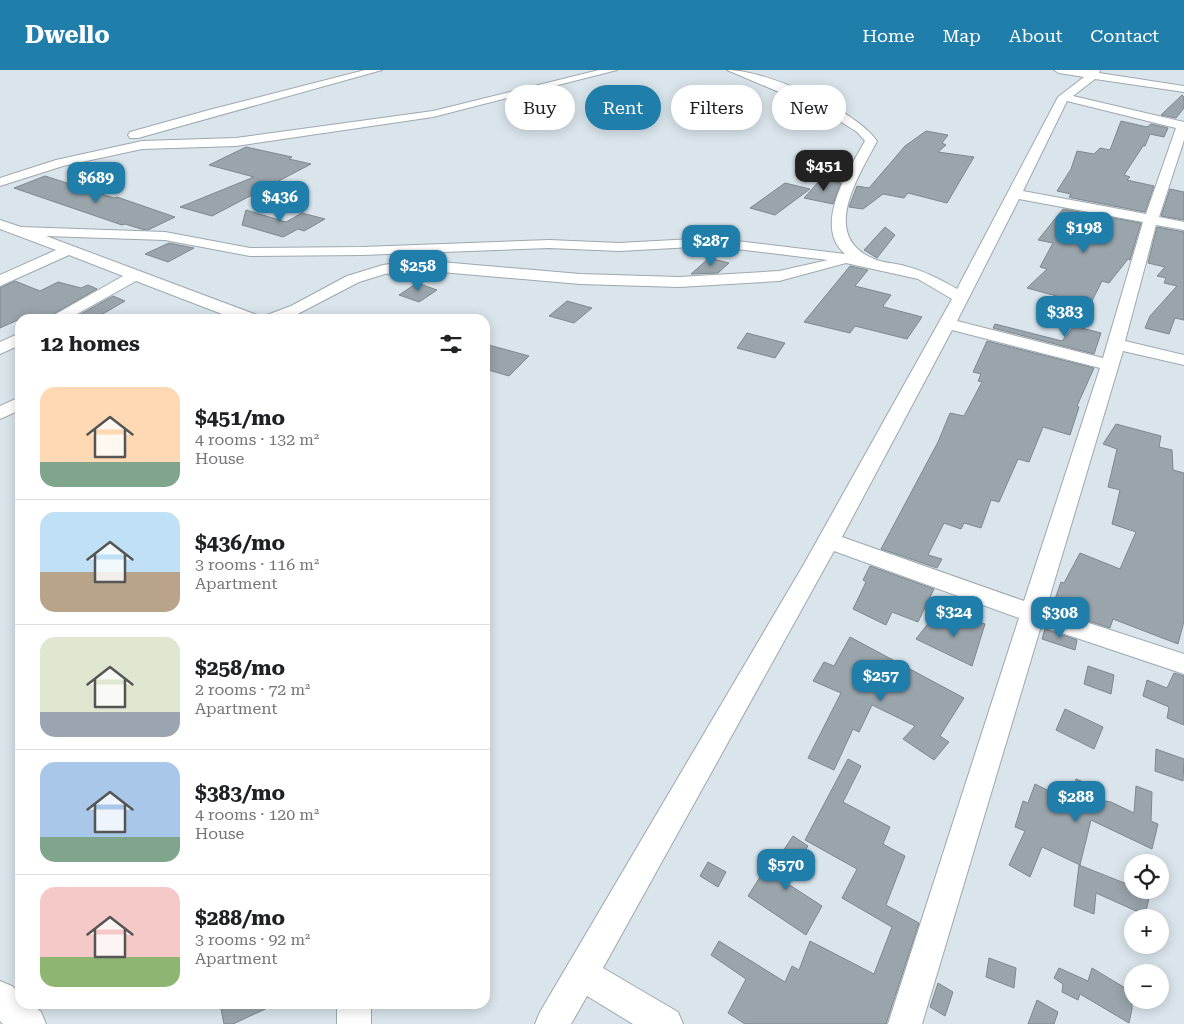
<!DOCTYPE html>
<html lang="en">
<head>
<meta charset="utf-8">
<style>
	body { margin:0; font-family:"Roboto Serif",serif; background:#f6f6f6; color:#202124; height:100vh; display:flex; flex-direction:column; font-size:19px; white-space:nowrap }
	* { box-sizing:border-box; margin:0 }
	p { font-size:16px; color:#757577 }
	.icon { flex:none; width:28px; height:28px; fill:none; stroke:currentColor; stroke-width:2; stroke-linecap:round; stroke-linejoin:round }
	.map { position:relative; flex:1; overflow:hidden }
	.details { position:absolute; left:15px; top:244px; width:475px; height:695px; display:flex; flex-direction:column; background:#fff; border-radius:15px; box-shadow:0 2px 12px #0003 }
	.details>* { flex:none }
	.banner { position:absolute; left:505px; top:15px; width:475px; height:45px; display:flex; gap:10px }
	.controls { position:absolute; left:1124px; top:784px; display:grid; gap:10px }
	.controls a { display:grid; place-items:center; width:45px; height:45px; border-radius:50%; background:#fff; box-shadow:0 2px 12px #0003; font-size:25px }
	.price { position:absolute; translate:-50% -42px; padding:0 11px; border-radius:10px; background:#207eab; color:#fff; font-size:16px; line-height:32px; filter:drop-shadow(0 1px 2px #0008) }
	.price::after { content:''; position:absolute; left:50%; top:30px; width:15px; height:11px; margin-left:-8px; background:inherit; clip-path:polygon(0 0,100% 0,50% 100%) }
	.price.on { background:#222; color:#fff }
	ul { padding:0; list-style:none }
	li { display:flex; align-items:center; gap:15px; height:125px; padding:0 25px }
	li+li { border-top:1px solid #e0e0e0 }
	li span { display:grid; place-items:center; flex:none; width:140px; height:100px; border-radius:15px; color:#555 }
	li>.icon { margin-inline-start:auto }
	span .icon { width:60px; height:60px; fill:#fffc; stroke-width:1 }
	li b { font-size:21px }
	h2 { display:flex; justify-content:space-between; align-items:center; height:60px; padding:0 25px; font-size:21px }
	.tag { padding:0 18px; border-radius:22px; background:#fff; box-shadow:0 2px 12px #0003; font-size:18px; line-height:45px }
	.tag.on { background:#207eab; color:#fff }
	header { display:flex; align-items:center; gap:30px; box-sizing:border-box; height:70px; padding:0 25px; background:#207eab; color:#fff }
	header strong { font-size:24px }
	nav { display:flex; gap:28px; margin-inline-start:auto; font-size:18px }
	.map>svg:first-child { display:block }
	.building { fill:#99a4ab; stroke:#7d878e }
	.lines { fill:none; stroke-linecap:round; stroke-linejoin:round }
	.minor-casing { stroke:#9da8af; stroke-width:2 }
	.minor { fill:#fff; fill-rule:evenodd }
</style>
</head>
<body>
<header>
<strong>Dwello</strong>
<nav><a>Home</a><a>Map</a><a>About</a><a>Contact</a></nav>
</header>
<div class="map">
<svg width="1184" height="954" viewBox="0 0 1184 954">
	<rect width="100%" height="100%" fill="#d9e4eb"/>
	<g class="building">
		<path d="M1182,25L1184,27V38L1176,48L1161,45Z"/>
		<path d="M1121,51L1147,57L1151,54L1168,58L1164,67L1150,64L1145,76H1143L1124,105L1130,107L1127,110L1154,116L1145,142L1072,128L1069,127L1071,124L1057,121L1071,99L1077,81L1094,84L1100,78L1110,80Z"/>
		<path d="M926,61L948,65L942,73L946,75L938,82L974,87L947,133L908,123L904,128L883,124L863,139L849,137L857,116L869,118L905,76Z"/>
		<path d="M246,77L292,87L289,89L311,94L212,146L180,137L254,107L209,95Z"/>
		<path d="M45,106L114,128L117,127L175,147L148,160L141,159L125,154L122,155L14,118Z"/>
		<path d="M821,109L841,113L833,134L804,128Z"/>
		<path d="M785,113L810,119L775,145L750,138Z"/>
		<path d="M1170,119L1184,122V150L1161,146Z"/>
		<path d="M1063,139L1141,153L1130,190L1128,189L1109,213L1102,211L1090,235L1027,218L1047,199L1040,197L1053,173L1038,170Z"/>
		<path d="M246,140L286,152L302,143L325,149L304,161L298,159L283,167L242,155Z"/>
		<path d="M885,157L895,165L877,188L864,180Z"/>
		<path d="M1157,157L1184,162V250L1175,248L1169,264L1145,258L1150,246L1177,216L1164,213L1166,208L1157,206L1165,197L1148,193Z"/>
		<path d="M169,173L194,178L168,192L145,184Z"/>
		<path d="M709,188L729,193L718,203L691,204Z"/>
		<path d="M850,196L868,200L855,216L891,225L883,236L884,237L922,247L907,269L855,256L850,263L804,252Z"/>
		<path d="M15,211L40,221L58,212L81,218L88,215L97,219L45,249H20L0,258V218Z"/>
		<path d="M417,213L437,220L419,232L399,225Z"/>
		<path d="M113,226L125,231L94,249H72Z"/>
		<path d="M567,231L592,238L574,253L549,246Z"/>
		<path d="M995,254L1062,271L1074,256L1101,263L1094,284L993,258Z"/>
		<path d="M747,263L785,273L775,288L737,278Z"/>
		<path d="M987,271L1094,298L1077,336L1079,337L1070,365L1043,357L1029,392L1018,389L999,432L991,430L981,458L964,453L961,459L944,453L928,485L942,489L937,498L881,479L938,372L950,343L964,346L982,312L978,311L981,304L973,302Z"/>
		<path d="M485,274L529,286L509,306L485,299Z"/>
		<path d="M1116,354L1161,366L1159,377L1172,380L1173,400L1184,403V551L1178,574L1113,549L1110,558L1048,538L1051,528L1055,529L1061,512L1064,513L1080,483L1120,499L1136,462L1112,454L1120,420L1108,417L1117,379L1103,374Z"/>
		<path d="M870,496L934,519L918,552L892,542L886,555L853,539L866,512L863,510Z"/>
		<path d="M960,545L985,554L972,596L916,569L933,547L956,556Z"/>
		<path d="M1045,559L1077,570L1075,580L1042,569Z"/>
		<path d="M850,567L964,628L940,666L949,672L934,690L903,669L915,656L872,635L859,662L853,659L834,700L808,688L841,623L813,611L824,592L834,596Z"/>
		<path d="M1088,596L1114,605L1111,624L1084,614Z"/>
		<path d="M1174,603L1184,606V655L1167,648L1169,637L1143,626L1147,610L1167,618Z"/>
		<path d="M1065,639L1103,657L1094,679L1056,660Z"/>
		<path d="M1156,679L1184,689L1183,711L1155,701Z"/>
		<path d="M848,689L861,696L843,732L890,757L883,774L905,786L886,835L919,853L886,954H745L728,943L746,909L711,885L719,871L785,912L792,896L799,900L810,871L874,904L892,857L842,828L857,799L805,770Z"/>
		<path d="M1076,709L1096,717L1094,729L1111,732L1134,743L1136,716L1152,722L1151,751L1158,754L1152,779L1091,750L1080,795L1042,777L1030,807L1009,795L1025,761L1015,757L1023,731L1028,733L1035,714L1072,732Z"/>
		<path d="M793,766L808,776L785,812L822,836L806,865L748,826L765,799L769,802Z"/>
		<path d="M708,792L726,802L718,817L700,806Z"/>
		<path d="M1079,795L1132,816V820H1151L1145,845L1096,823L1094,844L1074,836Z"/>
		<path d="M989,888L1016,898L1014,918L986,907Z"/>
		<path d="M1059,898L1088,911L1092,898L1132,922V939L1129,953L1080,924L1078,930L1062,922L1063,914L1054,908Z"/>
		<path d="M938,913L953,922L945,946L930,937Z"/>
		<path d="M1037,930L1058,942L1054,954H1028Z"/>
		<path d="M220,934H276L233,954H224Z"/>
	</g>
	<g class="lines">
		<defs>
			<g id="minor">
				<path d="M365,0H382L138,68H130L128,65L130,62L209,40Z"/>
				<path d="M599,0H617L433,47L236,76L142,79L63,96L0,116V108L56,90L142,71L236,68L433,41Z"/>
				<path d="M727,0C766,0 854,39 877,71C858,108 819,166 874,189C883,193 895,193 905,196C924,201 940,209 957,219L1058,27L1084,7L1059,3L1054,0H1100L1099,3L1184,16V22L1095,9L1073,26L1184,52V70L1159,147L1184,152V160L1156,155L1125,271L1184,285V295L1123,281L1046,539L1184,584V604L1041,556L922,954H888L1019,548L834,481L603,898L678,942L683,954H633L587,926L571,954H535L540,942L804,494L952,229L918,209L846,193L779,211L679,217L580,214L418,200L385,204L359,212L288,249H265L267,245L291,236L347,206L383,195L418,190L580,204L679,207L779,201L828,190L711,176L619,181L549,178L362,185L250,186L165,170L46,166L257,245L259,249H235L136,211L68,249H47L123,206L69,185L0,216V205L56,180L0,159V150L21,157L165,162L250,178L362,177L549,170L619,173L711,168L845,184C812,156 849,100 865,71L857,62L824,41ZM1067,31L1176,58L1146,144L1023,121ZM1019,129L1143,152L1103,288L957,251ZM952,260L1100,298L1024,531L842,467Z"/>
				<path d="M20,263V275L0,284V272Z"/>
				<path d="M20,327V340L0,349V336Z"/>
				<path d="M0,911L12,916L20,923V934H32L41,942L46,954H3L0,951Z"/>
				<rect x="337" y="934" width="34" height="20"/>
			</g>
		</defs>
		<use href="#minor" class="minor-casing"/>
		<use href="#minor" class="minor"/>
	</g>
</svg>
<div class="controls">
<a><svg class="icon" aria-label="locate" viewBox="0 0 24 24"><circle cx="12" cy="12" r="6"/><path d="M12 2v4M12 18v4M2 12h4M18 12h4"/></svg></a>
<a>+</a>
<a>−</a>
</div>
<b class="price on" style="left:824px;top:122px">$451</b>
<b class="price" style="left:96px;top:134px">$689</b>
<b class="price" style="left:280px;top:153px">$436</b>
<b class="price" style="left:1084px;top:184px">$198</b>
<b class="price" style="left:711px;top:197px">$287</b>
<b class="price" style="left:418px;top:222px">$258</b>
<b class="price" style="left:1065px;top:268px">$383</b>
<b class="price" style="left:954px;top:568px">$324</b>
<b class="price" style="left:1060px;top:569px">$308</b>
<b class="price" style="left:881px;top:632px">$257</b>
<b class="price" style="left:1076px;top:753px">$288</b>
<b class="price" style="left:786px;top:821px">$570</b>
<div class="banner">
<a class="tag">Buy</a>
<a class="tag on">Rent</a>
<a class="tag">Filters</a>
<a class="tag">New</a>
</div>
<section class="details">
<h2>12 homes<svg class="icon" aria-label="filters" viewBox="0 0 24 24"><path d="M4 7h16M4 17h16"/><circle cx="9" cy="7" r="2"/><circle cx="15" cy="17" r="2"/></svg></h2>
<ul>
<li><span style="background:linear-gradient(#ffd9b3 75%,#7fa58c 0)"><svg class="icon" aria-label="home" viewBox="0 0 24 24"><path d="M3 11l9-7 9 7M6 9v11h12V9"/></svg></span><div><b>$451/mo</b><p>4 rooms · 132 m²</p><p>House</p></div></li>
<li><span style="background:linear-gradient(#bfe0f5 60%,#b9a48a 0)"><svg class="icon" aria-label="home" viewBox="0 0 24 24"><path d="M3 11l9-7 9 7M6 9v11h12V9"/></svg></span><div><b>$436/mo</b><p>3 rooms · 116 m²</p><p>Apartment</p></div></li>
<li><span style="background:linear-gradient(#dfe7d0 75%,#9aa5b1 0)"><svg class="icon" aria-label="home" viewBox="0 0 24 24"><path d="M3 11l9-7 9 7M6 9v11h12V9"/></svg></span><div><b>$258/mo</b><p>2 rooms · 72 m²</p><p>Apartment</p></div></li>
<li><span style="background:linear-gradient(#a9c7e8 75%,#7fa58c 0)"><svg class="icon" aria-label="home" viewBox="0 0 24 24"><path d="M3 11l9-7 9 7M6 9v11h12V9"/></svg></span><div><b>$383/mo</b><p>4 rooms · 120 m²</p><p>House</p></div></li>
<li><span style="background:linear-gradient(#f6c9c9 70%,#8fb573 0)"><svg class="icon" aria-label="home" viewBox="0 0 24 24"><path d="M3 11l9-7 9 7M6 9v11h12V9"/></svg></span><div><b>$288/mo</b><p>3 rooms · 92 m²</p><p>Apartment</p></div></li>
</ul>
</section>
</div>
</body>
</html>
